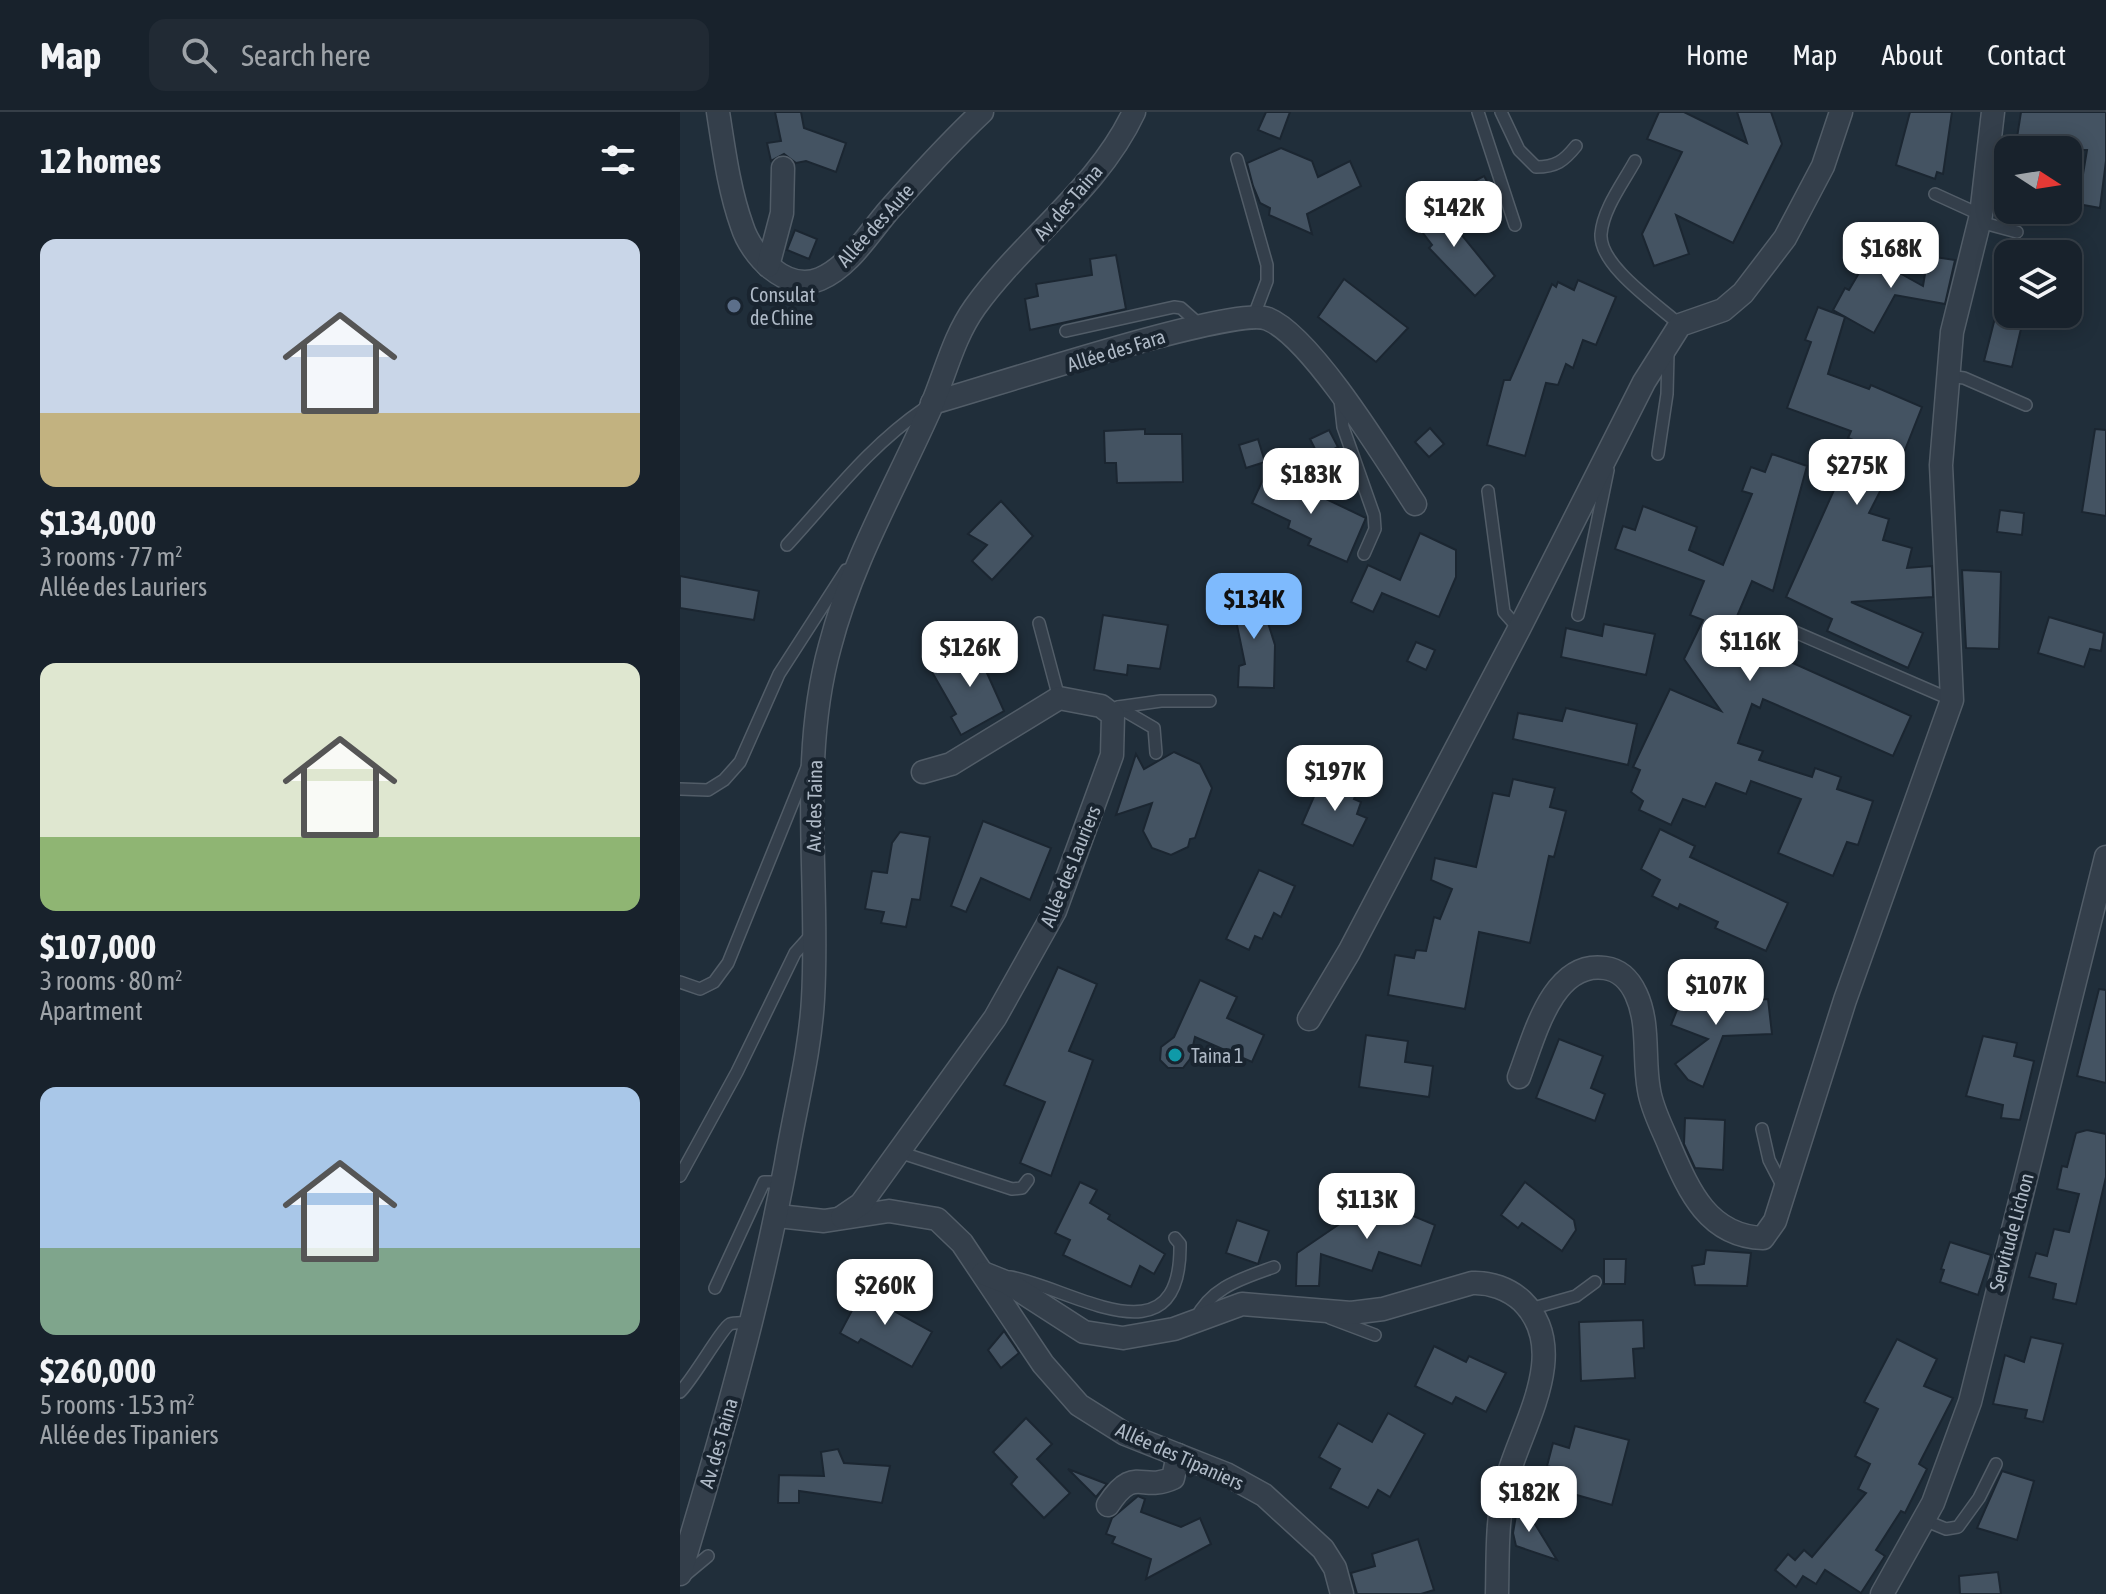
<!DOCTYPE html>
<html lang="en">
<head>
<meta charset="utf-8">
<style>
	body { margin:0; font-family:"Asap Condensed",sans-serif; background:#212a34; color:#f1f3f6; height:100vh; display:flex; flex-direction:column; font-size:30px; white-space:nowrap }
	* { box-sizing:border-box; margin:0 }
	p { font-size:26px; color:#9fa4a9 }
	.icon { flex:none; width:44px; height:44px; fill:none; stroke:currentColor; stroke-width:2; stroke-linecap:round; stroke-linejoin:round }
	.map { position:relative; flex:1; overflow:hidden }
	.drawer { display:flex; flex-direction:column; background:#18222c; width:680px }
	.drawer>* { flex:none }
	.needle { width:52px; rotate:102deg }
	.controls { position:absolute; left:1314px; top:24px; display:grid; gap:16px }
	.controls a { display:grid; place-items:center; width:88px; height:88px; border-radius:16px; background:#18222c; box-shadow:0 4px 20px #0003,0 0 0 2px #363f48; font-size:40px }
	.price { position:absolute; translate:-50% -68px; padding:0 18px; border-radius:16px; background:#fff; color:#222; font-size:26px; line-height:52px; filter:drop-shadow(0 2px 4px #0008) }
	.price::after { content:''; position:absolute; left:50%; top:48px; width:24px; height:18px; margin-left:-12px; background:inherit; clip-path:polygon(0 0,100% 0,50% 100%) }
	.price.selected { background:#7ebafd; color:#111 }
	ul { padding:0; list-style:none }
	li { display:grid; align-content:center; gap:16px; height:424px; padding:0 40px }
	li span { display:grid; place-items:center; height:248px; border-radius:16px; color:#555 }
	li>.icon { margin-inline-start:auto }
	span .icon { width:144px; height:144px; fill:#fffc; stroke-width:1 }
	li b { font-size:34px }
	h2 { display:flex; justify-content:space-between; align-items:center; height:96px; padding:0 40px; font-size:34px }
	header { display:flex; align-items:center; gap:48px; box-sizing:border-box; height:112px; padding:0 40px; background:#18222c; border-bottom:2px solid #363f48 }
	header strong { font-size:38px }
	nav { display:flex; gap:44px; margin-inline-start:auto; font-size:28px }
	.search { width:560px; height:72px; background:#212a34; display:flex; align-items:center; gap:20px; box-sizing:border-box; padding:0 28px; border-radius:16px; color:#9fa4a9; font-size:30px }
	main { display:flex; flex:1; min-height:0 }
	.map>svg:first-child { display:block }
	.building { fill:#445362; stroke:#1b2631; stroke-width:2 }
	.lines { fill:none; stroke-linecap:round; stroke-linejoin:round }
	.lane-casing { stroke:#525d68; stroke-width:14 }
	.street-casing { stroke:#525d68; stroke-width:25 }
	.lane { stroke:#343f4b; stroke-width:11 }
	.street { stroke:#343f4b; stroke-width:22 }
	.service-dot { fill:#5c6f8a; stroke:#19242f; stroke-width:3 }
	.culture-dot { fill:#0f9aa8; stroke:#19242f; stroke-width:3 }
	.labels { text-anchor:middle; dominant-baseline:central; stroke-width:8; stroke-linejoin:round; paint-order:stroke }
	.street-label { font-size:20px; fill:#afbac7; stroke:#19242f }
	.poi-label { font-size:20px; fill:#afbac7; stroke:#19242f; text-anchor:start }
</style>
</head>
<body>
<header>
<strong>Map</strong>
<div class="search"><svg class="icon" aria-label="search" viewBox="0 0 24 24"><circle cx="10" cy="10" r="6"/><path d="M15 15l6 6"/></svg>Search here</div>
<nav><a>Home</a><a>Map</a><a>About</a><a>Contact</a></nav>
</header>
<main>
<section class="drawer">
<h2>12 homes<svg class="icon" aria-label="filters" viewBox="0 0 24 24"><path d="M4 7h16M4 17h16"/><circle cx="9" cy="7" r="2"/><circle cx="15" cy="17" r="2"/></svg></h2>
<ul>
<li><span style="background:linear-gradient(#c9d6e8 70%,#c2b280 0)"><svg class="icon" aria-label="home" viewBox="0 0 24 24"><path d="M3 11l9-7 9 7M6 9v11h12V9"/></svg></span><div><b>$134,000</b><p>3 rooms · 77 m²</p><p>Allée des Lauriers</p></div></li>
<li><span style="background:linear-gradient(#dfe7d0 70%,#8fb573 0)"><svg class="icon" aria-label="home" viewBox="0 0 24 24"><path d="M3 11l9-7 9 7M6 9v11h12V9"/></svg></span><div><b>$107,000</b><p>3 rooms · 80 m²</p><p>Apartment</p></div></li>
<li><span style="background:linear-gradient(#a9c7e8 65%,#7fa58c 0)"><svg class="icon" aria-label="home" viewBox="0 0 24 24"><path d="M3 11l9-7 9 7M6 9v11h12V9"/></svg></span><div><b>$260,000</b><p>5 rooms · 153 m²</p><p>Allée des Tipaniers</p></div></li>
</ul>
</section>
<div class="map">
<svg width="1426" height="1482" viewBox="0 0 1426 1482">
	<rect width="100%" height="100%" fill="#202e3a"/>
	<g class="building">
		<path d="M95,0H121L124,16L166,31L156,60L126,49L116,51L104,42L91,49L87,31L101,29Z"/>
		<path d="M586,0H610L600,27L578,18Z"/>
		<path d="M979,0H1004L1067,31L1057,0H1091L1102,32L1053,131L996,103L1009,142L974,154L962,122L1002,40L967,27Z"/>
		<path d="M1230,0H1272L1263,62L1257,60L1255,67L1216,53Z"/>
		<path d="M1341,0H1426V49L1420,96L1398,92L1407,38H1335Z"/>
		<path d="M601,36L632,49L638,65L670,49L681,74L627,102L632,122L589,103L590,96L580,91L573,74L567,51Z"/>
		<path d="M804,64L813,80L794,91L785,74Z"/>
		<path d="M755,90L815,164L795,184L749,136L752,133L733,108Z"/>
		<path d="M115,118L137,127L129,147L107,138Z"/>
		<path d="M436,143L446,197L350,218L345,187L358,184L356,172L412,163L410,147Z"/>
		<path d="M1189,144L1243,174L1248,144L1275,148L1265,192L1215,183L1194,221L1153,198L1165,176L1169,178Z"/>
		<path d="M664,167L728,216L696,250L638,205Z"/>
		<path d="M898,168L936,185L916,233L903,228L893,256L886,252L878,273L866,271L845,344L807,333L824,268H830L872,172L876,175L878,170L894,178Z"/>
		<path d="M1138,195L1165,205L1148,262L1189,277L1191,273L1242,295L1221,348L1217,346L1189,401L1209,407L1203,428L1232,436L1227,456L1252,454L1253,485L1171,490L1243,521L1228,556L1147,519L1152,507L1106,485L1176,329L1168,326L1171,319L1107,296L1131,230L1125,228Z"/>
		<path d="M1317,198L1344,204L1332,255L1304,249Z"/>
		<path d="M750,316L764,332L749,345L735,330Z"/>
		<path d="M465,317V322H502L503,370L437,371L436,351H425L424,319Z"/>
		<path d="M1415,317L1426,318V404L1402,400Z"/>
		<path d="M649,318L658,335L639,345L630,327Z"/>
		<path d="M578,327L585,350L566,356L559,333Z"/>
		<path d="M1092,342L1127,354L1093,479L1072,469L1055,509L1084,522L1077,535L1231,604L1213,644L1083,587L1080,596L1072,592L1058,631L1083,639L1079,648L1132,665L1135,656L1161,665L1157,677L1193,689L1178,733L1167,730L1153,764L1098,741L1121,687L1071,669L1066,682L1036,671L1025,695L1003,687L991,713L959,698L963,689L951,680L960,658L953,655L990,577L1041,599L1004,547L1023,508L1010,503L1024,469L935,437L943,414L955,418L963,394L1017,415L1009,438L1043,453L1072,382L1062,379L1071,355L1085,360Z"/>
		<path d="M587,359L686,406L667,450L628,433L631,427L608,416L610,409L572,391Z"/>
		<path d="M321,389L353,424L312,468L292,449L307,433L288,422Z"/>
		<path d="M1320,398L1344,401L1342,423L1317,420Z"/>
		<path d="M740,421L776,438V465L759,505L702,481L693,500L671,490L688,453L720,468Z"/>
		<path d="M1282,458L1321,460L1319,537L1286,536Z"/>
		<path d="M0,464L79,479L74,508L0,496Z"/>
		<path d="M577,476L595,533L594,576L558,575L559,554L565,552L551,484Z"/>
		<path d="M423,503L488,513L480,557L448,553L447,563L414,558Z"/>
		<path d="M1369,505L1424,521L1421,539L1410,537L1404,555L1358,541Z"/>
		<path d="M924,512L975,522L966,563L881,545L886,516L922,524Z"/>
		<path d="M736,530L755,538L746,558L727,549Z"/>
		<path d="M303,531L316,555L307,561L324,599L281,623L271,605L276,602L252,560Z"/>
		<path d="M886,596L957,612L948,653L833,627L838,601L882,609Z"/>
		<path d="M494,640L520,652L532,676L515,726L510,727L508,735L491,743L472,736L463,719L472,691L436,703L456,642L464,657Z"/>
		<path d="M642,666L677,681L674,687L681,690L677,702L687,706L673,734L622,712Z"/>
		<path d="M833,667L875,676L870,695L886,699L874,745L869,744L850,831L799,820L785,897L708,883L715,843L734,846L736,838L746,839L754,805L760,807L772,777L751,768L755,746L796,755L813,681L829,684Z"/>
		<path d="M303,709L371,736L350,788L301,766L286,800L271,794Z"/>
		<path d="M980,717L1015,734L1010,745L1108,791L1086,839L1035,816L1038,810L1000,792L998,797L972,784L980,768L961,757Z"/>
		<path d="M220,720L250,725L240,788L232,787L226,815L201,811L204,800L185,797L192,759L207,761L212,731Z"/>
		<path d="M579,758L615,774L601,805L594,801L582,827L575,824L569,838L546,827Z"/>
		<path d="M378,855L417,872L389,939L413,948L371,1064L340,1051L365,990L324,973Z"/>
		<path d="M520,868L557,885L547,906L584,923L572,950L515,925L510,947L503,956H488L480,948L481,935L494,925Z"/>
		<path d="M1007,873L1047,889L1088,887L1092,922L1043,924L1023,975L1008,968L995,952L1028,927L991,913Z"/>
		<path d="M1419,877L1426,878V971L1397,964Z"/>
		<path d="M686,923L728,929L725,950L753,954L749,985L679,975Z"/>
		<path d="M1303,924L1337,931L1334,944L1354,949L1340,1008L1321,1006L1323,993L1286,984Z"/>
		<path d="M879,927L923,944L911,976L925,982L915,1009L856,986Z"/>
		<path d="M1005,1006L1045,1008L1043,1058L1015,1056L1004,1032Z"/>
		<path d="M1407,1018L1426,1022V1065L1396,1192L1373,1187L1376,1172L1349,1165L1356,1141L1367,1144L1374,1117L1389,1120L1399,1082L1377,1077L1382,1054L1387,1055L1396,1021Z"/>
		<path d="M400,1070L417,1078L410,1091L430,1103L428,1107L485,1142L474,1162L460,1154L451,1175L383,1143L390,1128L375,1121Z"/>
		<path d="M845,1070L894,1108L896,1118L882,1139L842,1111L838,1116L821,1103Z"/>
		<path d="M690,1086L755,1113L741,1154L699,1140L692,1159L641,1142L639,1174H616L617,1141L687,1093Z"/>
		<path d="M557,1108L589,1119L578,1152L546,1141Z"/>
		<path d="M1270,1130L1311,1143L1298,1183L1260,1170L1264,1158L1261,1157Z"/>
		<path d="M1026,1138L1071,1141L1067,1174L1015,1173L1012,1154L1024,1152Z"/>
		<path d="M924,1147H946L945,1172H924Z"/>
		<path d="M186,1172L221,1191L216,1200L252,1220L232,1255L181,1227L178,1231L160,1221Z"/>
		<path d="M963,1208L964,1236L953,1237L955,1266L901,1269L899,1210Z"/>
		<path d="M324,1219L339,1241L321,1256L308,1238Z"/>
		<path d="M1351,1225L1383,1232L1363,1310L1345,1306L1347,1298L1313,1292L1325,1243L1344,1250Z"/>
		<path d="M1217,1227L1257,1247L1244,1274L1273,1286L1239,1352L1247,1357L1225,1401L1221,1399L1196,1438L1205,1444L1181,1481L1145,1458L1136,1472L1123,1464L1116,1475L1095,1458L1108,1442L1115,1448L1124,1438L1132,1445L1186,1381L1178,1377L1190,1352L1175,1344L1198,1297L1184,1290Z"/>
		<path d="M754,1234L786,1250L789,1244L826,1261L806,1300L776,1285L772,1292L735,1274Z"/>
		<path d="M708,1301L745,1322L710,1385L698,1378L688,1396L650,1376L660,1357L639,1345L658,1311L692,1330Z"/>
		<path d="M346,1306L372,1332L357,1347L390,1381L364,1406L331,1372L337,1365L313,1340Z"/>
		<path d="M895,1314L949,1328L932,1393L879,1378L884,1359L867,1354L873,1331L889,1336Z"/>
		<path d="M158,1337L164,1351L210,1354L202,1391L119,1379V1391H98L99,1363L144,1364L141,1340Z"/>
		<path d="M388,1357L427,1372L416,1385Z"/>
		<path d="M1322,1359L1354,1369L1337,1428L1297,1416Z"/>
		<path d="M458,1384L465,1387L461,1400L501,1415L520,1406L531,1432L466,1467L471,1447L432,1431L435,1425L426,1422L432,1406Z"/>
		<path d="M839,1386L877,1448L836,1434L833,1421Z"/>
		<path d="M738,1427L754,1478L741,1482H677L671,1461L695,1454L692,1442Z"/>
		<path d="M1318,1460L1321,1482H1280L1279,1464Z"/>
	</g>
	<g class="lines">
		<defs>
			<g id="lane">
				<path d="M798,0L835,113"/>
				<path d="M821,0L839,38L856,55C876,55 884,49 896,34"/>
				<path d="M557,47L587,153V169L573,206"/>
				<path d="M955,49C943,71 923,97 921,122C919,154 978,193 1000,213"/>
				<path d="M1255,82L1301,103"/>
				<path d="M1300,110L1337,120"/>
				<path d="M386,219L494,195L501,196L519,212"/>
				<path d="M1268,264L1284,266L1346,293"/>
				<path d="M660,288L663,315L694,403L695,417L684,442"/>
				<path d="M978,342L987,282L988,241"/>
				<path d="M808,379L824,500L839,517"/>
				<path d="M107,433C152,384 189,334 245,296"/>
				<path d="M898,503L928,358"/>
				<path d="M359,511L379,586"/>
				<path d="M1094,511L1272,588"/>
				<path d="M438,595L474,616L476,641"/>
				<path d="M433,603L438,595L481,589H530"/>
				<path d="M0,677L28,678L44,668L60,650L99,562L166,458H170"/>
				<path d="M0,870L20,877L34,870L48,851L128,653"/>
				<path d="M1082,1017L1089,1048L1104,1077"/>
				<path d="M219,1040L332,1077L342,1076L348,1068"/>
				<path d="M0,1064L57,960L115,841L132,822"/>
				<path d="M330,1165C390,1175 502,1255 500,1132L495,1126"/>
				<path d="M35,1176L84,1070H103"/>
				<path d="M850,1197L896,1184L915,1170"/>
				<path d="M650,1206L695,1223"/>
				<path d="M515,1208C531,1175 561,1167 594,1155"/>
				<path d="M0,1280C12,1269 42,1216 50,1212C55,1210 64,1211 69,1211"/>
				<path d="M1244,1408L1266,1417L1278,1415L1299,1386L1316,1352"/>
				<path d="M4,1464L28,1444"/>
			</g>
			<g id="street">
				<path d="M38,0C44,38 49,78 62,114C71,143 106,181 140,167C169,155 189,121 209,98C239,64 269,31 302,0"/>
				<path d="M88,154L102,101L103,56"/>
				<path d="M252,291C305,277 554,193 588,207C632,225 707,349 735,392"/>
				<path d="M629,907L669,840L839,517L964,270L1000,213L1043,198L1063,181L1105,126L1143,54L1161,0"/>
				<path d="M839,965C854,926 872,848 925,856C940,858 950,869 956,882C970,912 963,947 969,978C972,998 983,1017 990,1035C1009,1079 1028,1124 1083,1126L1095,1109L1165,888L1272,588L1261,353L1272,220L1301,103L1313,0"/>
				<path d="M98,1104L144,1109L209,1099L257,1107L282,1131L363,1252L399,1293L445,1322L546,1362L584,1383L643,1437L655,1456L662,1482"/>
				<path d="M162,1105L181,1092L315,906L375,799L432,643L433,603L421,594L379,586L271,652L243,660"/>
				<path d="M303,1161L328,1171L404,1220L443,1226L494,1217L562,1192L671,1201L703,1197L792,1171C810,1170 829,1177 842,1189C892,1238 842,1313 827,1367C816,1404 818,1444 817,1482"/>
				<path d="M428,1393C455,1352 461,1381 493,1366L498,1343"/>
				<path d="M0,1462C41,1326 80,1190 106,1051C115,996 130,942 133,887C140,770 118,649 150,534C172,449 216,374 251,295C266,260 273,226 295,195C344,127 418,77 454,0"/>
				<path d="M1202,1482L1253,1391L1290,1290L1426,745"/>
			</g>
		</defs>
		<use href="#lane" class="lane-casing"/>
		<use href="#street" class="street-casing"/>
		<use href="#lane" class="lane"/>
		<use href="#street" class="street"/>
	</g>
	<circle class="service-dot" cx="54" cy="194" r="8"/>
	<circle class="culture-dot" cx="495" cy="943" r="8"/>
	<g class="labels">
		<g class="street-label">
			<text transform="translate(388 90) rotate(-49)">Av. des Taina</text>
			<text transform="translate(195 113) rotate(-48)">Allée des Aute</text>
			<text transform="translate(436 238) rotate(-17)">Allée des Fara</text>
			<text transform="translate(134 694) rotate(-89)">Av. des Taina</text>
			<text transform="translate(390 754) rotate(-68)">Allée des Lauriers</text>
			<text transform="translate(1331 1120) rotate(-75)">Servitude Lichon</text>
			<text transform="translate(38 1331) rotate(-74)">Av. des Taina</text>
			<text transform="translate(500 1344) rotate(24)">Allée des Tipaniers</text>
		</g>
		<g class="poi-label">
			<text x="70" y="182">Consulat<tspan x="70" dy="23">de Chine</tspan></text>
			<text x="511" y="943">Taina 1</text>
		</g>
	</g>
</svg>
<div class="controls">
<a><svg class="needle" viewBox="-14 -14 28 28"><path d="M0-13l5 13h-10z" fill="#e53935"/><path d="M0 13l5-13h-10z" fill="#9fa4a9"/></svg></a>
<a><svg class="icon" aria-label="layers" viewBox="0 0 24 24"><path d="M12 4l9 5-9 5-9-5zM3 14l9 5 9-5"/></svg></a>
</div>
<b class="price" style="left:774px;top:137px">$142K</b>
<b class="price" style="left:1211px;top:178px">$168K</b>
<b class="price" style="left:1177px;top:395px">$275K</b>
<b class="price" style="left:631px;top:404px">$183K</b>
<b class="price selected" style="left:574px;top:529px">$134K</b>
<b class="price" style="left:1070px;top:571px">$116K</b>
<b class="price" style="left:290px;top:577px">$126K</b>
<b class="price" style="left:655px;top:701px">$197K</b>
<b class="price" style="left:1036px;top:915px">$107K</b>
<b class="price" style="left:687px;top:1129px">$113K</b>
<b class="price" style="left:205px;top:1215px">$260K</b>
<b class="price" style="left:849px;top:1422px">$182K</b>
</div>
</main>
</body>
</html>
